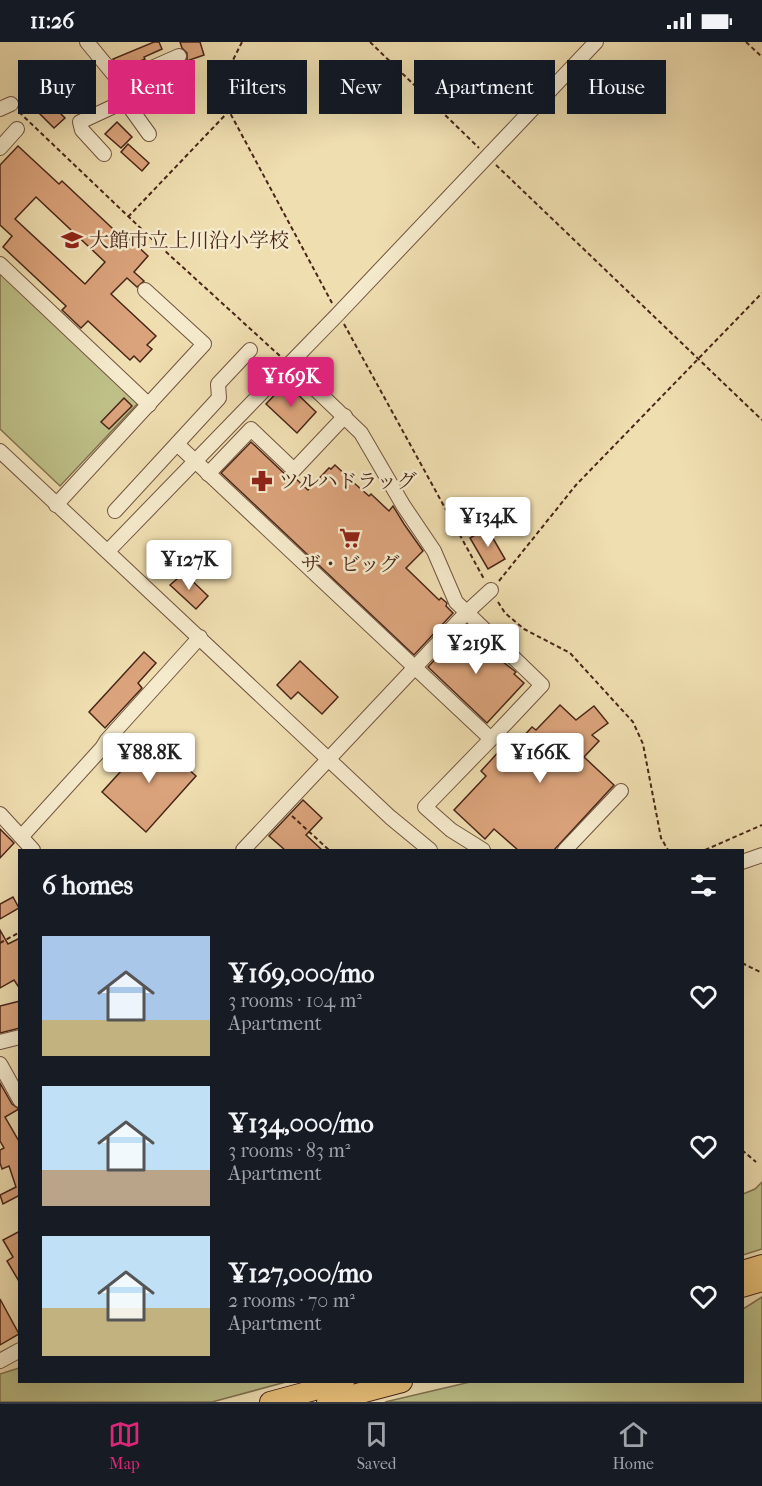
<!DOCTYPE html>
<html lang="en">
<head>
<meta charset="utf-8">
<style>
	body { margin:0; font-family:"IM FELL French Canon","Noto Serif JP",serif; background:#20242c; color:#f1f3f6; height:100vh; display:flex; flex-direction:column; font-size:22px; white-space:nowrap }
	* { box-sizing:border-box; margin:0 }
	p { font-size:20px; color:#9ea1a6 }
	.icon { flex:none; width:33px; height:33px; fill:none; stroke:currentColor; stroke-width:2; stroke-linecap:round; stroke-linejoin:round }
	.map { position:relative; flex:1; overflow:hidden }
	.side { position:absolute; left:18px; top:807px; width:726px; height:534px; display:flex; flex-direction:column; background:#171b24; border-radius:0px; box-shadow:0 6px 24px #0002 }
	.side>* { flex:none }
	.hud { position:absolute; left:18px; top:18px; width:726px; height:54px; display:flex; gap:12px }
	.price { position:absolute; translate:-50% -51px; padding:0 14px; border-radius:6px; background:#fff; color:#222; font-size:20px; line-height:39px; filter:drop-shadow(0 2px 3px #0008) }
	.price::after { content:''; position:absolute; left:50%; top:36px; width:18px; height:14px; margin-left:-9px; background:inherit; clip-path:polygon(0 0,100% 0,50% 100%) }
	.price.selected { background:#db2777; color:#fff }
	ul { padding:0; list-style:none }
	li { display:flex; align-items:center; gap:18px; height:150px; padding:0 24px }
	li span { display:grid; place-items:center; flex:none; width:168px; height:120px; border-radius:0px; color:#555 }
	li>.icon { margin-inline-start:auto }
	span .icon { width:72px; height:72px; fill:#fffc; stroke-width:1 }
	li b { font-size:26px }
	h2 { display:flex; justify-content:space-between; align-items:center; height:72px; padding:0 24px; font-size:26px }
	.tag { padding:0 21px; border-radius:0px; background:#171b24; box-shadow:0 6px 24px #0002; font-size:21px; line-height:54px }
	.tag.selected { background:#db2777; color:#fff }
	.status { display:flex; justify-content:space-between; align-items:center; height:42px; padding:0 30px; background:#171b24; direction:ltr }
	.status svg { height:16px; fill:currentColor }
	.menu { display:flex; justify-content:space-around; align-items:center; height:84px; border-top:2px solid #363941; background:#171b24; font-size:16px; color:#9ea1a6 }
	.menu a { display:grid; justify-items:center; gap:3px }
	.menu .selected { color:#db2777 }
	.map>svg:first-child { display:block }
	.green { fill:#bec088; stroke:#847350; stroke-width:1.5 }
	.building { fill:#dba37b; stroke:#492619; stroke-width:1.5; fill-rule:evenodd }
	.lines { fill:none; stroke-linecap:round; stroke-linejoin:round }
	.minor-casing { stroke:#72543f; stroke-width:16 }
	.highway-casing { stroke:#492619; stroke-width:22 }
	.path { stroke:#492619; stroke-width:2; stroke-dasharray:4.5 3; stroke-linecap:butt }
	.minor { stroke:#f5eacc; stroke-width:14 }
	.highway { stroke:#e8bf78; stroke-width:20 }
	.labels { text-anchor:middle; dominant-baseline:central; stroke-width:5; stroke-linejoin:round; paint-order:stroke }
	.poi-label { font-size:20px; fill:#492619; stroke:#f5eacc; text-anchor:start }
</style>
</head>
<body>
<div class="status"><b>11:26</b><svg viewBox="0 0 49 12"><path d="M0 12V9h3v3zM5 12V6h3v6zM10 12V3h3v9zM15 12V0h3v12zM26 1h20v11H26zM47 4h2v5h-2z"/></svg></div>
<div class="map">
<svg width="762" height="1360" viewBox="0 0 762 1360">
	<rect width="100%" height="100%" fill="#efdeb0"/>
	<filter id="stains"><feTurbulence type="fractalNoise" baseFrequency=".00333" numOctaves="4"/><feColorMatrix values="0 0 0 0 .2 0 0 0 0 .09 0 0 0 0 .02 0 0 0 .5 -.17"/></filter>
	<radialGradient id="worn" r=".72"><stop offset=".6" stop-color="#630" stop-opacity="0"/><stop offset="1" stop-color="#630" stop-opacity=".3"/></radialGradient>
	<g class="green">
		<path d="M0,227L140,359L60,444L0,387Z"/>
		<path d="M762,1140V1207L743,1213V1152L755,1147Z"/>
		<path d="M762,1255V1360H385L470,1340H742L743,1267Z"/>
		<path d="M19,1326L20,1340H286L212,1360H0V1332Z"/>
	</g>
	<g class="building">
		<path d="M154,0H159L162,7L144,15L145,17L121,27L113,17Z"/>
		<path d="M180,0H200L204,13L187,19V11L182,6Z"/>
		<path d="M49,49L56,67L65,76L54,86L35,67L31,57Z"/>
		<path d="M117,80L132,95L121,106L105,92Z"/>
		<path d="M128,102L149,121L142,129L121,110Z"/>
		<path d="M18,104L59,142L62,139L127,200L130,197L148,214L134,230L144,239L137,245L127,236L111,252L156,294L147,303L152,307L140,320L134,314L130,318L88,279L81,286L62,268L66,264L3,205L12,194L0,183V123ZM36,155L105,220L85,242L15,177Z"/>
		<path d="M286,341L316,370L297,391L266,362Z"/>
		<path d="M124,356L132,364L109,387L101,380Z"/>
		<path d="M251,400L288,435L296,437L308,448L329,426L331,427L335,423L354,441L369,454L371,452L389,469L393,464L404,482L423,509L406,526L439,558L441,556L447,561L446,564L453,571L414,613L221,431Z"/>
		<path d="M487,486L505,517L488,527L470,496Z"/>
		<path d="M184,531L208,554L196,567L170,543Z"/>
		<path d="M465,585L493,608L490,610L516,630L514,632L524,641L487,681L428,625Z"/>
		<path d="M144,610L156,621L138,641L142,646L105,686L89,670Z"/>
		<path d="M300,619L338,655L322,672L298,650L291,657L277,643Z"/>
		<path d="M560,663L576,678L594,664L608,681L592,693L599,699L584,715L614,743L554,808H518L494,787L485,797L454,768L486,734L481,729L503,705L509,710L532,685L536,688Z"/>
		<path d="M152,695L196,734L146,790L102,750Z"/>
		<path d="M303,758L322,776L306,793L322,808H285L269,794Z"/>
		<path d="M0,787L14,801L0,816Z"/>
		<path d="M13,855L19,866L0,877V862Z"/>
		<path d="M0,888L8,902L20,896V947L14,938L0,946Z"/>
		<path d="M20,959V986L0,991V964Z"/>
		<path d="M0,1041L12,1062L19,1067L5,1075L20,1101V1153L3,1162L0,1153L16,1145L9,1124L2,1127L0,1121V1108L4,1106L0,1099Z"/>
		<path d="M20,1189V1241L7,1219L13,1215L3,1198Z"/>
		<path d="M0,1257L19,1292L0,1303Z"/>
	</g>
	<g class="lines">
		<defs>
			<g id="minor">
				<path d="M87,0L120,40L179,14"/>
				<path d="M121,53L149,92"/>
				<path d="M0,67L11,62"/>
				<path d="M0,106L17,87"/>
				<path d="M104,112L82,88L80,80L125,59"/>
				<path d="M0,222L149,363"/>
				<path d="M289,322L361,391L403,463L434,509L456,560L542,643L491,697"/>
				<path d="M177,402L491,697L425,765L451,788L483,808"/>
				<path d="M0,409L390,775L430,808"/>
				<path d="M208,432L251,387L294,428L345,374"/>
				<path d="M56,463L204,302L145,248"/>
				<path d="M115,469L219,356L218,342L250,308"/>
				<path d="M108,509L338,272L596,0"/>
				<path d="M0,772L33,808"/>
				<path d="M22,794L102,706L107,698L200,595"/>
				<path d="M243,808L466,571L491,548"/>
				<path d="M565,808L621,749"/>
				<path d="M742,820L762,813"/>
				<path d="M0,1000L20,995"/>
				<path d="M0,1022L20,1058"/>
				<path d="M0,1319L20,1308"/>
			</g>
			<g id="highway">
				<path d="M742,1229L762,1223"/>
				<path d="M742,1245L762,1239"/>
				<path d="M270,1360L344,1340"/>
				<path d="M327,1360L402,1340"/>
			</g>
		</defs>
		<use href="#minor" class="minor-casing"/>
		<use href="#highway" class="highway-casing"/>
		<g class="path">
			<path d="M370,0L479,106"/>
			<path d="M746,0L762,15"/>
			<path d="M229,69V26L242,0"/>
			<path d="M19,70L153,198L280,314"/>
			<path d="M496,123L762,378"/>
			<path d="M128,175L229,69L332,261"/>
			<path d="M344,282L484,537"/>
			<path d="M499,539L576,443L762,251"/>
			<path d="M498,560L505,571L524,587L570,611L633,680L643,702L661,796L668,808"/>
			<path d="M292,774L329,808"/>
			<path d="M705,808L762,783"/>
			<path d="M0,901L20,890"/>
			<path d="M742,921L762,931"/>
			<path d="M742,1108L756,1120"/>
		</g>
		<use href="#minor" class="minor"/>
		<use href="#highway" class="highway"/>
	</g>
	<defs>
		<symbol id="school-bare" viewBox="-9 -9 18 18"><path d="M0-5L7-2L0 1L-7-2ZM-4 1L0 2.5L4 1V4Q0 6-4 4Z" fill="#8f2418" stroke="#f5eacc" stroke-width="2.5" paint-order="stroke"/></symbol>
		<symbol id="pharmacy-bare" viewBox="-9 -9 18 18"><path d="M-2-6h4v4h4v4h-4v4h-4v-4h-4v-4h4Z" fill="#8f2418" stroke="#f5eacc" stroke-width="2.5" paint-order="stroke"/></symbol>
		<symbol id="supermarket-bare" viewBox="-9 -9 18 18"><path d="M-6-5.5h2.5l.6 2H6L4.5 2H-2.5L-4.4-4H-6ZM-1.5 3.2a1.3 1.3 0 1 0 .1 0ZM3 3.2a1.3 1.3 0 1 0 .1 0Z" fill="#8f2418" stroke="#f5eacc" stroke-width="2.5" paint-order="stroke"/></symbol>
	</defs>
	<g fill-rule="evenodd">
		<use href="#school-bare" x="57" y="183" width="30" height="30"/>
		<use href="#pharmacy-bare" x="247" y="424" width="30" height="30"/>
		<use href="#supermarket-bare" x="335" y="481" width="30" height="30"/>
	</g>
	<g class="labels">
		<g class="poi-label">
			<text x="89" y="198">大館市立上川沿小学校</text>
			<text x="279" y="439">ツルハドラッグ</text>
			<text x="350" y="522" text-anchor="middle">ザ・ビッグ</text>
		</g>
	</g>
	<rect width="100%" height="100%" filter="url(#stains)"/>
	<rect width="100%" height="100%" fill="url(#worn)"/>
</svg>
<b class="price selected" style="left:291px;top:366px">¥169K</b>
<b class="price" style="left:488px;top:506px">¥134K</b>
<b class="price" style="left:189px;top:549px">¥127K</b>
<b class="price" style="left:476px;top:633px">¥219K</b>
<b class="price" style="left:149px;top:742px">¥88.8K</b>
<b class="price" style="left:540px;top:742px">¥166K</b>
<div class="hud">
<a class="tag">Buy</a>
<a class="tag selected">Rent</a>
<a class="tag">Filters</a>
<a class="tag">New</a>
<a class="tag">Apartment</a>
<a class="tag">House</a>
</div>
<section class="side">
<h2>6 homes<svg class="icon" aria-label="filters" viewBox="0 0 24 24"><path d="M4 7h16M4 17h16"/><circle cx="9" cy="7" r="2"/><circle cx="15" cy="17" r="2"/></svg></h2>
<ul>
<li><span style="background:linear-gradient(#a9c7e8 70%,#c2b280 0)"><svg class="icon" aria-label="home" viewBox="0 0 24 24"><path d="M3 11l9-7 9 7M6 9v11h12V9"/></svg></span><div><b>¥169,000/mo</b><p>3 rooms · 104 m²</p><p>Apartment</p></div><svg class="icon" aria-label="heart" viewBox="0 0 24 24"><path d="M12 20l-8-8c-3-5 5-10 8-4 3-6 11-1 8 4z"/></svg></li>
<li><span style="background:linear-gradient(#bfe0f5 70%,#b9a48a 0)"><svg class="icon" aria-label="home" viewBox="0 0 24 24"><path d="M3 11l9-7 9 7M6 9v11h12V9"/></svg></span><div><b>¥134,000/mo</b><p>3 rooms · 83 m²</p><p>Apartment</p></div><svg class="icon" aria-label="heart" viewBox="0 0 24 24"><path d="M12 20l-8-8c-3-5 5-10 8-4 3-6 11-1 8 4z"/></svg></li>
<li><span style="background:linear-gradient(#bfe0f5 60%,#c2b280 0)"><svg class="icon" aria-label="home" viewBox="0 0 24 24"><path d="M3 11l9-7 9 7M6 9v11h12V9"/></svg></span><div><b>¥127,000/mo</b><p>2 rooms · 70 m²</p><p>Apartment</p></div><svg class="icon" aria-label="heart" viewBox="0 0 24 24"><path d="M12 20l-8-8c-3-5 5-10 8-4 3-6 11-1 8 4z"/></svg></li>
</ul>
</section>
</div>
<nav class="menu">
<a class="selected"><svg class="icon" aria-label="map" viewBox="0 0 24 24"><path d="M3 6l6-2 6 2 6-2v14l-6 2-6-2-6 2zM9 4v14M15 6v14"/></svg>Map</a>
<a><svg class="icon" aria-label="saved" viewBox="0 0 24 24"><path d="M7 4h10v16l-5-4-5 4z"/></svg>Saved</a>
<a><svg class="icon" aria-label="home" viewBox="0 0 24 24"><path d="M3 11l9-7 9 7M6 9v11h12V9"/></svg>Home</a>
</nav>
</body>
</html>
